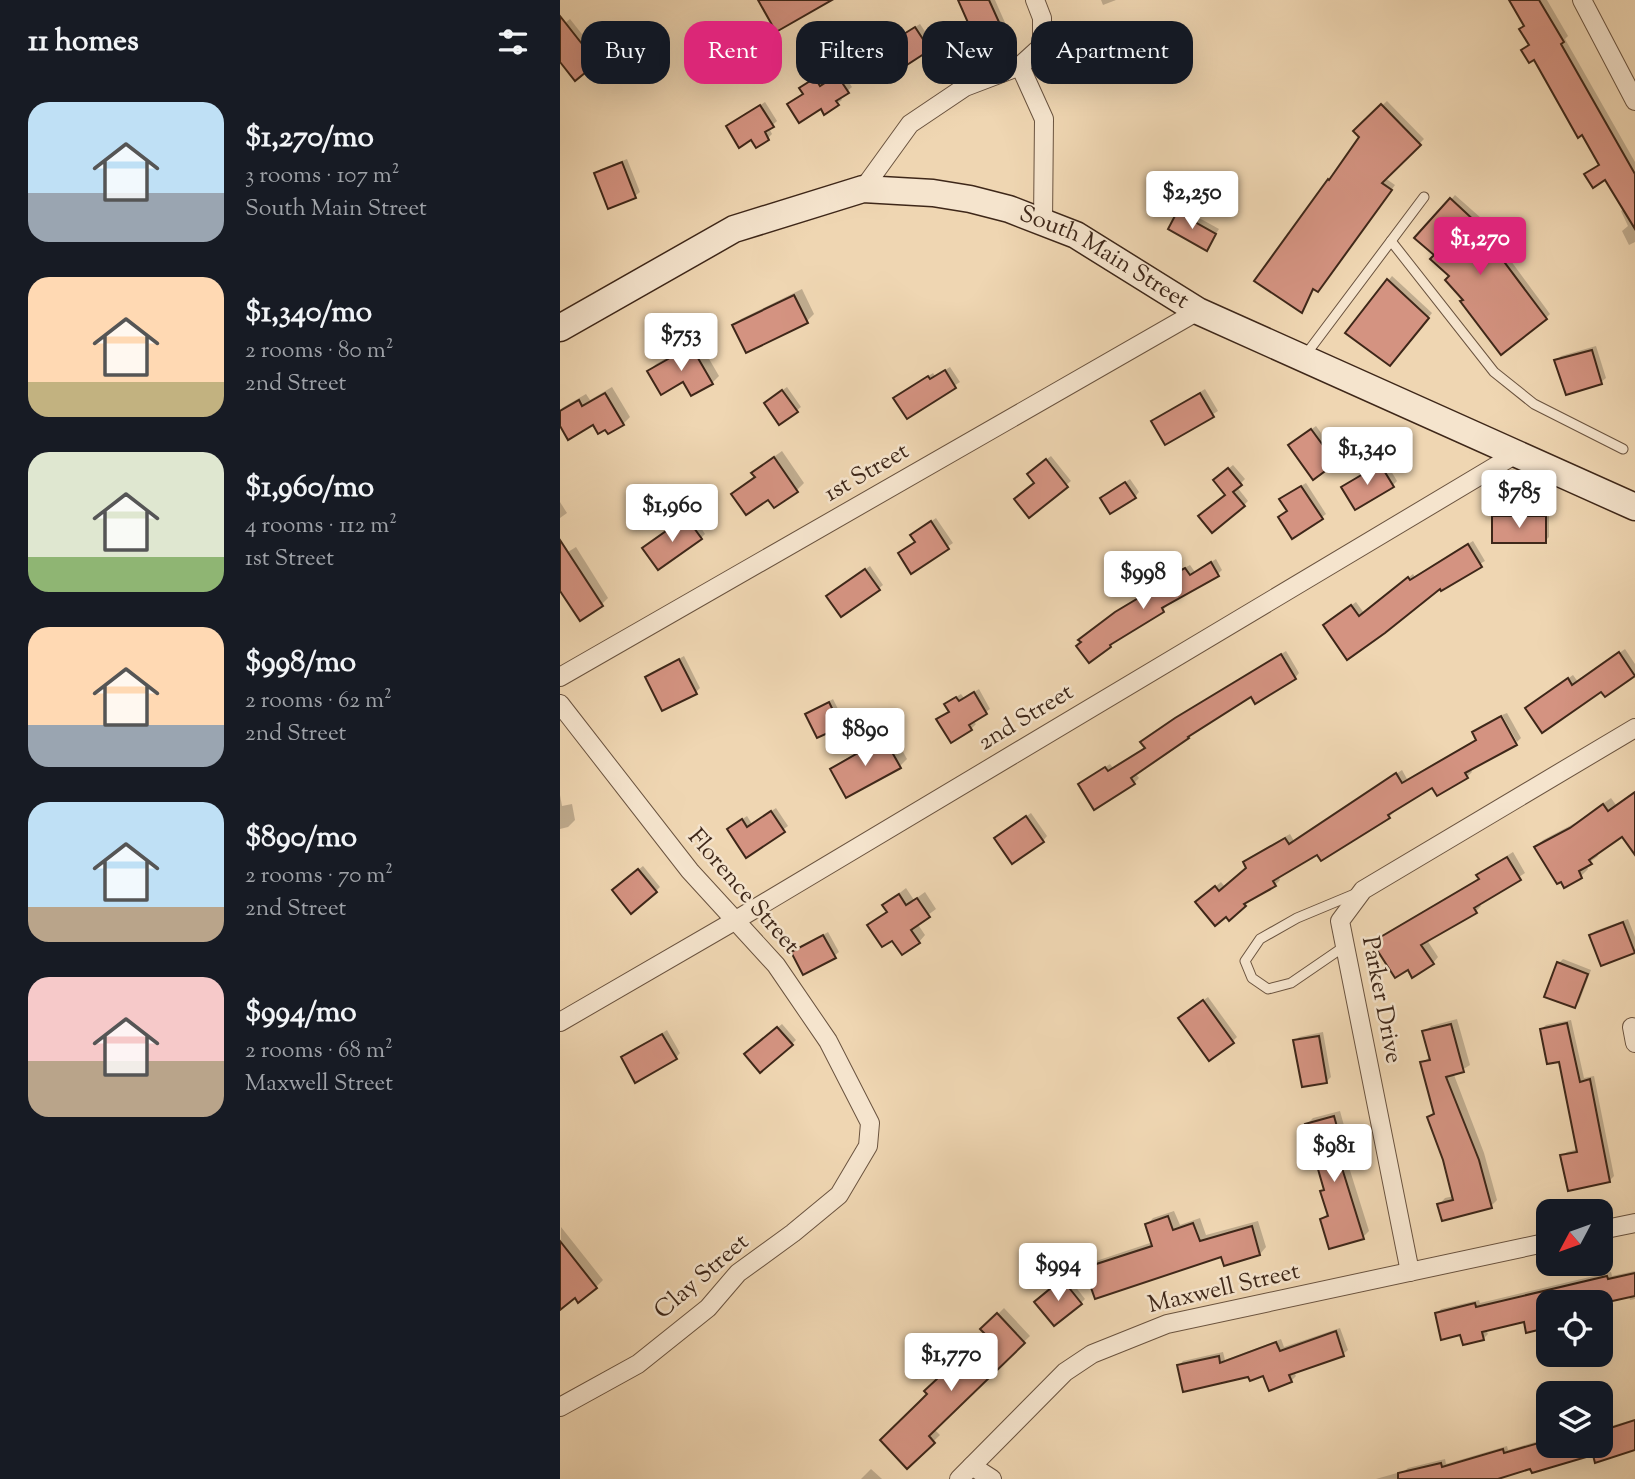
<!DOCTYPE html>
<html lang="en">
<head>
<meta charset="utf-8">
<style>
	body { margin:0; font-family:"Sorts Mill Goudy",serif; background:#242831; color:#f1f3f6; height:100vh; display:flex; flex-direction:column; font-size:26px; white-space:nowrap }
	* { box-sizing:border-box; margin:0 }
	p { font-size:23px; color:#9ea1a6 }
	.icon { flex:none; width:38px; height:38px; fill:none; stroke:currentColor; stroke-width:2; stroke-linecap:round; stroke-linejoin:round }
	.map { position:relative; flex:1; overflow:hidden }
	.side { display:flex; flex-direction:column; background:#171b24; width:560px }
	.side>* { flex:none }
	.banner { position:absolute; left:21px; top:21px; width:665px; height:63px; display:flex; gap:14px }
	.needle { width:46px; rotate:229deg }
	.tools { position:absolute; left:976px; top:1199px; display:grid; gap:14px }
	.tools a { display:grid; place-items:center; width:77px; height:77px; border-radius:14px; background:#171b24; box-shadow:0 7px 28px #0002; font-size:35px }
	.price { position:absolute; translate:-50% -60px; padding:0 16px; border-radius:7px; background:#fff; color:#222; font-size:23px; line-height:46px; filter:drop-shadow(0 2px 4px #0008) }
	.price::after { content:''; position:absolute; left:50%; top:42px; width:21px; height:16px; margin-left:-10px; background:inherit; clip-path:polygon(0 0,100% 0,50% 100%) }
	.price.current { background:#db2777; color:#fff }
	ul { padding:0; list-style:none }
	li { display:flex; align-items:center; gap:21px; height:175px; padding:0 28px }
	li span { display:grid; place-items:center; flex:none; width:196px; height:140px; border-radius:21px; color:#555 }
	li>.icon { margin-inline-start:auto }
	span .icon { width:84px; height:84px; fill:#fffc; stroke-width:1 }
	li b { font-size:30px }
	h2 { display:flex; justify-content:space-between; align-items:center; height:84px; padding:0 28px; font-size:30px }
	.pill { padding:0 24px; border-radius:21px; background:#171b24; box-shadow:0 7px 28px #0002; font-size:24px; line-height:63px }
	.pill.current { background:#db2777; color:#fff }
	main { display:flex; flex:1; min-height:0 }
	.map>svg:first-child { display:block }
	.shadow { fill:#0003 }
	.building { fill:#d49381; stroke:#3e2719; stroke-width:2 }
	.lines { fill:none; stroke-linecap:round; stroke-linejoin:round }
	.lane-casing { stroke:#6a533f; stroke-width:11 }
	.street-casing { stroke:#6a533f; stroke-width:20 }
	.secondary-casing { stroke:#3e2719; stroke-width:29 }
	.lane { stroke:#f5e4cd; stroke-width:9 }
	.street { stroke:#f5e4cd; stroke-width:18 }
	.secondary { stroke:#f5e4cd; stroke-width:26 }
	.labels { text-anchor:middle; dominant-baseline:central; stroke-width:5; stroke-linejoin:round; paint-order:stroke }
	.street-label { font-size:24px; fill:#3e2719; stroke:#f5e4cd }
</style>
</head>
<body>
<main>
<section class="side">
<h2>11 homes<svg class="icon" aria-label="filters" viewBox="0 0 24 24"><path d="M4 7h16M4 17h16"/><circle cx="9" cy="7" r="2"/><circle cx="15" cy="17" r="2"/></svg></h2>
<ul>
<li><span style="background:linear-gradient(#bfe0f5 65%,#9aa5b1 0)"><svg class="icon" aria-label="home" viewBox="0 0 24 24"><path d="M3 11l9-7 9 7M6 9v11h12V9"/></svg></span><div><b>$1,270/mo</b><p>3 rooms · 107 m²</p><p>South Main Street</p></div></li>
<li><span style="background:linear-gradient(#ffd9b3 75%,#c2b280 0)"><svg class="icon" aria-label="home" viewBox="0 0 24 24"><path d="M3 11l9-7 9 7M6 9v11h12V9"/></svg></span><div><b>$1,340/mo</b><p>2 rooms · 80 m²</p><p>2nd Street</p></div></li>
<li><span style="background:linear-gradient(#dfe7d0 75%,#8fb573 0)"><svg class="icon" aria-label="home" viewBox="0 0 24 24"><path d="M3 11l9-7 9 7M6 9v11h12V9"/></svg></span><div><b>$1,960/mo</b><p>4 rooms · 112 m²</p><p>1st Street</p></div></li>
<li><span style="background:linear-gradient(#ffd9b3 70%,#9aa5b1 0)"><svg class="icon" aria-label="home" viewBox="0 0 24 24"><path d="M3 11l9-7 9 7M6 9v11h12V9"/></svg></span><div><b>$998/mo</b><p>2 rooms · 62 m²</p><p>2nd Street</p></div></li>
<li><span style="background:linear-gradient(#bfe0f5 75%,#b9a48a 0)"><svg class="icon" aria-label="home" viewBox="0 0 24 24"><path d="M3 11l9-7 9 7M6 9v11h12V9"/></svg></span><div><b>$890/mo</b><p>2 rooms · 70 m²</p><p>2nd Street</p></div></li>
<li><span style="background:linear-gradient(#f6c9c9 60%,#b9a48a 0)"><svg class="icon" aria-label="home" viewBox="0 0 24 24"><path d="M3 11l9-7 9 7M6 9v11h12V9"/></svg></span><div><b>$994/mo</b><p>2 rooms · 68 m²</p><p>Maxwell Street</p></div></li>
</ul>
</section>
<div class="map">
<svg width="1075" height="1479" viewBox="0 0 1075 1479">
	<rect width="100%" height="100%" fill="#efd6b2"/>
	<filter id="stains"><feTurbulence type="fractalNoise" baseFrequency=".00286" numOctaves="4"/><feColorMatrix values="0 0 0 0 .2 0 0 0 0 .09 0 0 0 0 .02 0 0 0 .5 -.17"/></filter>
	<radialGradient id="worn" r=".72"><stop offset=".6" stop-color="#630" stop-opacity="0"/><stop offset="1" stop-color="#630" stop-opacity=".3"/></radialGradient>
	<g class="shadow">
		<path d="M399,0H435L446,25L442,29Z"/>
		<path d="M541,0H556L543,5Z"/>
		<path d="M951,0H987L1008,36L1005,39L1075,162V242L1069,245L1062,231L1068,226L1061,211L1064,208L1040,164L974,58L963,50L970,44L965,25Z"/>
		<path d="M10,19L40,57L15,78L0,59V27Z"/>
		<path d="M360,24L374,45L369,49L313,53Z"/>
		<path d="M282,72L292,87L280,97L282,100L277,104L261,107L234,100L244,93L241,88L246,84L260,75L265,83Z"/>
		<path d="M827,101L864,139L825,178L835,185L762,285L755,288L742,310L801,137L795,131Z"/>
		<path d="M205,102L217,121L209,128L212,134L208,138H192L168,126Z"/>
		<path d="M67,159L80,192L75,196L49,206L36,173L41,169Z"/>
		<path d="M895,195L921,218L918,222L937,242L990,314L986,318L905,299L876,255L857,238Z"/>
		<path d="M623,209L659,229L647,248L618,213Z"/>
		<path d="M832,276L872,313L834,359L788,333Z"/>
		<path d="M242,289L254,314L247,321L174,326L181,319Z"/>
		<path d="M138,340L159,376L152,383L124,380L89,371L96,364Z"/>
		<path d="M1036,346L1046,378L1041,382L996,361L1001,356Z"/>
		<path d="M390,367L400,382L347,417L340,394L373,373L375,376Z"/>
		<path d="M52,387L70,417L63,424L0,423V411L2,408L26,394L30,400Z"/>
		<path d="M227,387L241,407L236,411L210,399Z"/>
		<path d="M645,389L658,411L605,443L593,421Z"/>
		<path d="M756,426L779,458L774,462L735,441Z"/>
		<path d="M222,451L244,483L237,490L215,506L209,498L173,494L196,476L194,473L201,466Z"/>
		<path d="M491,456L511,481L469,515L476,482L473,470Z"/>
		<path d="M825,461L837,481L833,485L783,487Z"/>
		<path d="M673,465L685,479L677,487L688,501L684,505L667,494L660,476Z"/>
		<path d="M570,479L579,492L575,497L547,494Z"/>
		<path d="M746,483L766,514L761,518L729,510L726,495Z"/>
		<path d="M0,502L7,513L0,518Z"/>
		<path d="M939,512H989V537L985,541L934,516Z"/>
		<path d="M132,514L145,534L141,538L89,544Z"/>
		<path d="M376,518L393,543L352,571L340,553L356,541L357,531Z"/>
		<path d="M913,541L925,561L880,586L824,631L769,621L796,602L804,613L853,574L855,577Z"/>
		<path d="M16,547L48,598L41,605L0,587V557Z"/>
		<path d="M656,559L662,570L658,574L606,604L607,606L603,610L550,646L522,642L525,636L561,608L607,581L611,575L630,565L635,572Z"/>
		<path d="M310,566L323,585L318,589L273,592Z"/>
		<path d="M1065,649L1075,664V674L1045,695L1042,690L972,704L1013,675L1018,682Z"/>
		<path d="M726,651L739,673L735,678L692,695L632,732L575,773L579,778L574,783L535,807L525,780L550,764L553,768L586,747L622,714Z"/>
		<path d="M124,656L140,688L136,692L87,677Z"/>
		<path d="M419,689L430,709L413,721L416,724L411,729L391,741L378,720L390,711L391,700L401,694L404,698Z"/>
		<path d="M273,699L284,721L280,725L247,714Z"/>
		<path d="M947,713L961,738L957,742L942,715Z"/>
		<path d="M939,716L954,744L910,768L912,772L907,777L872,785L833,810L834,812L829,817L762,859L758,853L718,876L720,880L715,885L685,905L643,897L661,882L665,887L688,868L685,862L690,857L730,834L734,841L842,770L847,779L918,739L914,732Z"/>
		<path d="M332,732L347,759L340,766L272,770L279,763Z"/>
		<path d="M1075,791V840L1062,834L1036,853L1038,856L1026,865L1028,869L1021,876L1005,886L976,847L983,840L1019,821L1051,798L1056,805Z"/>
		<path d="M0,795L2,806L12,804L15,820L8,827L0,829Z"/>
		<path d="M216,808L228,826L187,855L174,825L187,816L192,824Z"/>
		<path d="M471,813L487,836L483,841L440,834Z"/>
		<path d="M953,852L965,873L919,903L921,906L915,912L867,940L878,957L873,963L848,967L815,942L820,937L920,878L918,875L924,870Z"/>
		<path d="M83,866L100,887L96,891L59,886Z"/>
		<path d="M346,888L354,900L365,892L376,909L357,923L365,935L359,942L332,938L310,925L328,911L325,906L332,899Z"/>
		<path d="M1068,919L1075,937V951L1042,964L1031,935L1035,931Z"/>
		<path d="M268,932L279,952L274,956L233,952Z"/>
		<path d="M1003,959L1031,970L1019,1002L1014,1006L999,963Z"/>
		<path d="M648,997L677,1037L673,1041L625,1014Z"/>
		<path d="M897,1019L910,1065L894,1075L924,1153L937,1200L931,1206L879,1205L885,1198L894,1196L869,1117L875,1111L862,1063L871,1056L864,1032L871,1026Z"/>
		<path d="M1011,1020L1024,1078L1034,1076L1054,1176L1049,1181L1002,1156L1007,1152L1018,1149L1000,1060L981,1029L986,1025Z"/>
		<path d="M222,1024L236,1040L232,1044L191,1050Z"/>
		<path d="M107,1030L120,1053L116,1058H63Z"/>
		<path d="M763,1032L771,1077L767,1081L735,1041L739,1037Z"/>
		<path d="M780,1111L793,1158L788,1164L809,1231L803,1237L762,1219L767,1214L765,1189L747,1124L753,1118Z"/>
		<path d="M614,1211L620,1225L640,1218L646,1235L698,1221L706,1247L700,1254L526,1268L533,1262L593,1242L587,1225L593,1218Z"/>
		<path d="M1,1227L43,1280L36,1287L15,1296L0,1308Z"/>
		<path d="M1075,1271V1299L1070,1300L1069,1295L1040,1302H989V1323L985,1326L965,1320L926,1330L928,1334L923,1339L901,1333L877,1314L881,1309L919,1300L920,1303L1051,1272L1052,1276Z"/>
		<path d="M507,1276L525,1299L521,1303L481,1297Z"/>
		<path d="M444,1308L470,1336L374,1429L380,1435L347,1467L370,1394L367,1391L400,1359L405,1364L432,1338L423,1329Z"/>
		<path d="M780,1328L788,1350L783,1354L734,1372L736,1376L731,1381L704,1374L689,1375L618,1366L623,1361L663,1352L665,1360L721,1339L724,1347Z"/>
		<path d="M1075,1419V1448L1034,1453L971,1467L932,1479H816L844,1471L848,1468L885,1459L886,1464L947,1446L948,1450L989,1438V1446H1041V1429Z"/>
		<path d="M311,1469L322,1479H301Z"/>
	</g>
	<g class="building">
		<path d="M198,0H272L216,32Z"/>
		<path d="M398,0H429L443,31L417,43Z"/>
		<path d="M949,0H979L1004,42L1001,44L1075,174V229L1045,180L1033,188L1024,174L1039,165L1022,135L1018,138L974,60L969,63L961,50L969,45L959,29L964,26Z"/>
		<path d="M0,16L37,63L15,81L0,62Z"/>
		<path d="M355,27L370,50L322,81L307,57Z"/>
		<path d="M277,75L289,93L276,101L279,105L264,115L261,109L239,123L227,104L243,94L239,88L255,78L260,86Z"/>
		<path d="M821,104L861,145L822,183L832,190L758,292L753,289L742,313L694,281L768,179L769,180L799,137L793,131Z"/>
		<path d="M200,105L214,127L205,132L209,140L196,148L191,140L179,148L166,126Z"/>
		<path d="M62,162L76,198L48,209L34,173Z"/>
		<path d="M890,198L918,224L915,227L933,247L987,319L941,355L900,301L903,300L885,280L889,276L870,259L874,255L854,238Z"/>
		<path d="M617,212L656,234L647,251L608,229Z"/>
		<path d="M827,279L869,318L830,366L785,333Z"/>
		<path d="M234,295L248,323L186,353L172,325Z"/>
		<path d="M131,346L153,384L131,396L123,382L101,395L87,371Z"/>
		<path d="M1032,350L1042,384L1006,395L994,360Z"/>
		<path d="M385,370L396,388L347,419L333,398L368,376L370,379Z"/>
		<path d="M222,390L238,412L219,425L204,403Z"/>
		<path d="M45,393L64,425L48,434L45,430L38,434L33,425L8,440L0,426V411L19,400L22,406Z"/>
		<path d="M640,393L654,417L605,445L591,421Z"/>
		<path d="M751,429L776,463L753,480L728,445Z"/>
		<path d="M214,457L238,492L214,508L208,500L186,515L171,494L195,477L191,473Z"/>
		<path d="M486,459L508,487L469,518L454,499L474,483L467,474Z"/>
		<path d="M820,464L834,487L795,510L781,487Z"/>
		<path d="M668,468L682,485L673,492L685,506L652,533L638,516L665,495L653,480Z"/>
		<path d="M565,482L576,498L550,514L540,498Z"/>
		<path d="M741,486L763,519L732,539L718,517L727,511L719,499Z"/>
		<rect x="932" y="516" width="54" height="27"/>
		<path d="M126,517L142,539L98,570L82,548Z"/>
		<path d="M371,521L389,549L351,574L338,553L355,542L350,535Z"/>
		<path d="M0,540L43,606L20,621L0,591Z"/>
		<path d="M908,544L922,567L881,591L880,589L825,633L787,660L763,625L791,605L799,616L848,577L850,580Z"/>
		<path d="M651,562L659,576L602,608L604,612L550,645L551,647L529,663L516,646L521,642L518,640L555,612L605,582L604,579L625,568L630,575Z"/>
		<path d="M305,569L320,590L281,617L266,596Z"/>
		<path d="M1059,652L1075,676L1045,697L1041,692L982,733L965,708L1008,678L1012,685Z"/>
		<path d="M721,654L736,679L695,704L691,697L628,737L629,738L571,778L575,784L534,810L518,784L545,767L548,771L585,748L580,742L615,718Z"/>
		<path d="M119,659L137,694L102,711L85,677Z"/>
		<path d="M414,692L427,714L409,725L412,730L391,743L376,719L389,712L384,704L396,697L399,701Z"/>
		<path d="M269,702L281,727L257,738L245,714Z"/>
		<path d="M941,716L957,745L905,773L908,778L877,796L872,788L828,815L830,818L761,861L757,855L713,881L716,886L684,904L686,906L669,921L666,917L655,926L635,902L655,886L659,891L686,868L683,862L725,838L729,844L836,773L842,783L916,740L912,732Z"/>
		<path d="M324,738L341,768L286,798L270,769Z"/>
		<path d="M1075,792V855L1062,837L1029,860L1032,864L1019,871L1022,878L1004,888L1001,882L997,884L974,847L1010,828L1043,804L1048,811Z"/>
		<path d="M211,811L225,832L186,858L167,829L182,819L187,827Z"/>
		<path d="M466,816L484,842L452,864L434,838Z"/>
		<path d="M947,857L961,880L914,908L917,913L861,945L874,964L852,978L848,970L835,978L812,942L919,879L916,875Z"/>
		<path d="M78,869L97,892L71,914L52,890Z"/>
		<path d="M339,894L346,905L357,898L370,917L351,930L360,943L342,955L332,941L322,947L307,925L327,912L322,905Z"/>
		<path d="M1063,922L1075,953L1041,966L1029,935Z"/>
		<path d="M263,935L276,958L243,975L231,952Z"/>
		<path d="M997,962L1028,974L1015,1008L984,997Z"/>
		<path d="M643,1000L674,1043L649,1061L618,1018Z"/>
		<path d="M1007,1023L1020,1082L1030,1079L1050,1182L1008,1191L1000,1155L1017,1152L999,1062L987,1064L980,1029Z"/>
		<path d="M891,1024L904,1072L886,1077L919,1160L932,1208L882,1221L877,1204L893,1200L883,1160L867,1117L874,1114L860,1062L870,1060L862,1031Z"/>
		<path d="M217,1027L233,1045L200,1073L184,1054Z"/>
		<path d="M102,1034L117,1059L75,1083L61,1057Z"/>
		<path d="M759,1036L767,1083L742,1087L733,1040Z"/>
		<path d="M774,1116L788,1166L782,1168L804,1239L769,1249L760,1219L768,1216L760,1191L764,1190L745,1124Z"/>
		<path d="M608,1216L613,1230L633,1223L640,1241L692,1226L700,1255L664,1266L661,1257L535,1299L524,1268L592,1246L585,1224Z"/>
		<path d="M0,1241L37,1288L18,1303L15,1298L0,1310Z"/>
		<path d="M1075,1273V1296L1048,1302H979L986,1328L966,1333L964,1322L922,1332L924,1340L903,1345L900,1335L881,1340L875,1313L915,1303L916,1307L1047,1276L1048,1279Z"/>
		<path d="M502,1279L522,1304L494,1326L474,1302Z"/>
		<path d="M437,1313L465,1343L369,1436L375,1443L347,1469L320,1440L359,1402L367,1394L364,1391L393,1364L397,1369L430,1339L420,1329Z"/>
		<path d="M776,1331L784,1356L729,1375L732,1382L709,1391L703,1376L690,1381L688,1377L623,1392L617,1365L659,1356L660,1363L716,1342L720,1351Z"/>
		<path d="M1075,1420V1450L1035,1463L1033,1455L972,1473L970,1469L938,1479H838V1473L881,1463L882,1467L943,1449L944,1453L989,1440V1446H1041V1431Z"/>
	</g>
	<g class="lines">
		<defs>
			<g id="lane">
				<path d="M831,241L934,372L974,404L1063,449"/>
				<path d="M744,357L864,197"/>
				<path d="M785,946L731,983L708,989L692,978L685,961L700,939L737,918L797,893"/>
			</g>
			<g id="street">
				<path d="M1022,0L1075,101"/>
				<path d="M460,66L484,119L483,223"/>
				<path d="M303,189L350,124L405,87L460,66L482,46V18L475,0"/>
				<path d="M0,677L638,311"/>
				<path d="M0,704L130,871L216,965L268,1041L310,1123L308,1146L279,1195L233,1233L178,1273L148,1308L78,1364L0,1407"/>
				<path d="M0,1022L176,920L956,454"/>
				<path d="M1072,1027L1075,1043"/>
				<path d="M1041,1230L1075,1223"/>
				<path d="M850,1272L780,921L803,890L1075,728"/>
				<path d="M412,1466L432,1479"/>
				<path d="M399,1479L505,1372L532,1354L607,1324L989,1242"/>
			</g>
			<g id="secondary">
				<path id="s1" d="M0,328L174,229L303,189L373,193L410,199L449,209L516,235L638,311L1075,507"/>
			</g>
		</defs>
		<use href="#lane" class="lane-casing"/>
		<use href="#street" class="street-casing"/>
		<use href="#secondary" class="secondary-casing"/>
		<use href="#lane" class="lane"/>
		<use href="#street" class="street"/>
		<use href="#secondary" class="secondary"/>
	</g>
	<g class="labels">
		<g class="street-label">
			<text stroke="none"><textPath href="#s1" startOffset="590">South Main Street</textPath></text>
			<text transform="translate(307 473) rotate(-30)">1st Street</text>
			<text transform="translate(466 718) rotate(-31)">2nd Street</text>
			<text transform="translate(183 892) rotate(49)">Florence Street</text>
			<text transform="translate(821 1000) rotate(79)">Parker Drive</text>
			<text transform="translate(142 1277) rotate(-41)">Clay Street</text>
			<text transform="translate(664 1289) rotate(-13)">Maxwell Street</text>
		</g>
	</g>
	<rect width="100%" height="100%" filter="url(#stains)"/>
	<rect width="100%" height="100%" fill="url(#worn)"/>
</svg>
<div class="tools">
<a><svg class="needle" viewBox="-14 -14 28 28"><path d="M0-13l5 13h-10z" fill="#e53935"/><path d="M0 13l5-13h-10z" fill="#9ea1a6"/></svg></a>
<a><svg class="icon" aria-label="locate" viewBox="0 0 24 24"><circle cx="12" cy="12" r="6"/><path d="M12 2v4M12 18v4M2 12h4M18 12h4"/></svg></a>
<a><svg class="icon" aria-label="layers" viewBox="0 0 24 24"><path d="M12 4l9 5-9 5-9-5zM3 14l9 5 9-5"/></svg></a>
</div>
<b class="price" style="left:632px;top:231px">$2,250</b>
<b class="price current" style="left:920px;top:277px">$1,270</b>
<b class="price" style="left:121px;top:373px">$753</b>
<b class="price" style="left:807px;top:487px">$1,340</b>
<b class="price" style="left:959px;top:530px">$785</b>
<b class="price" style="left:112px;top:544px">$1,960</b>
<b class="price" style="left:583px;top:611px">$998</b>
<b class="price" style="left:305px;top:768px">$890</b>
<b class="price" style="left:774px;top:1184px">$981</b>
<b class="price" style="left:498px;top:1303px">$994</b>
<b class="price" style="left:391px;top:1393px">$1,770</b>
<div class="banner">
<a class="pill">Buy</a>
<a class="pill current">Rent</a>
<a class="pill">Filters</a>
<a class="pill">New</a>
<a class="pill">Apartment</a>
</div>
</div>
</main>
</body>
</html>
